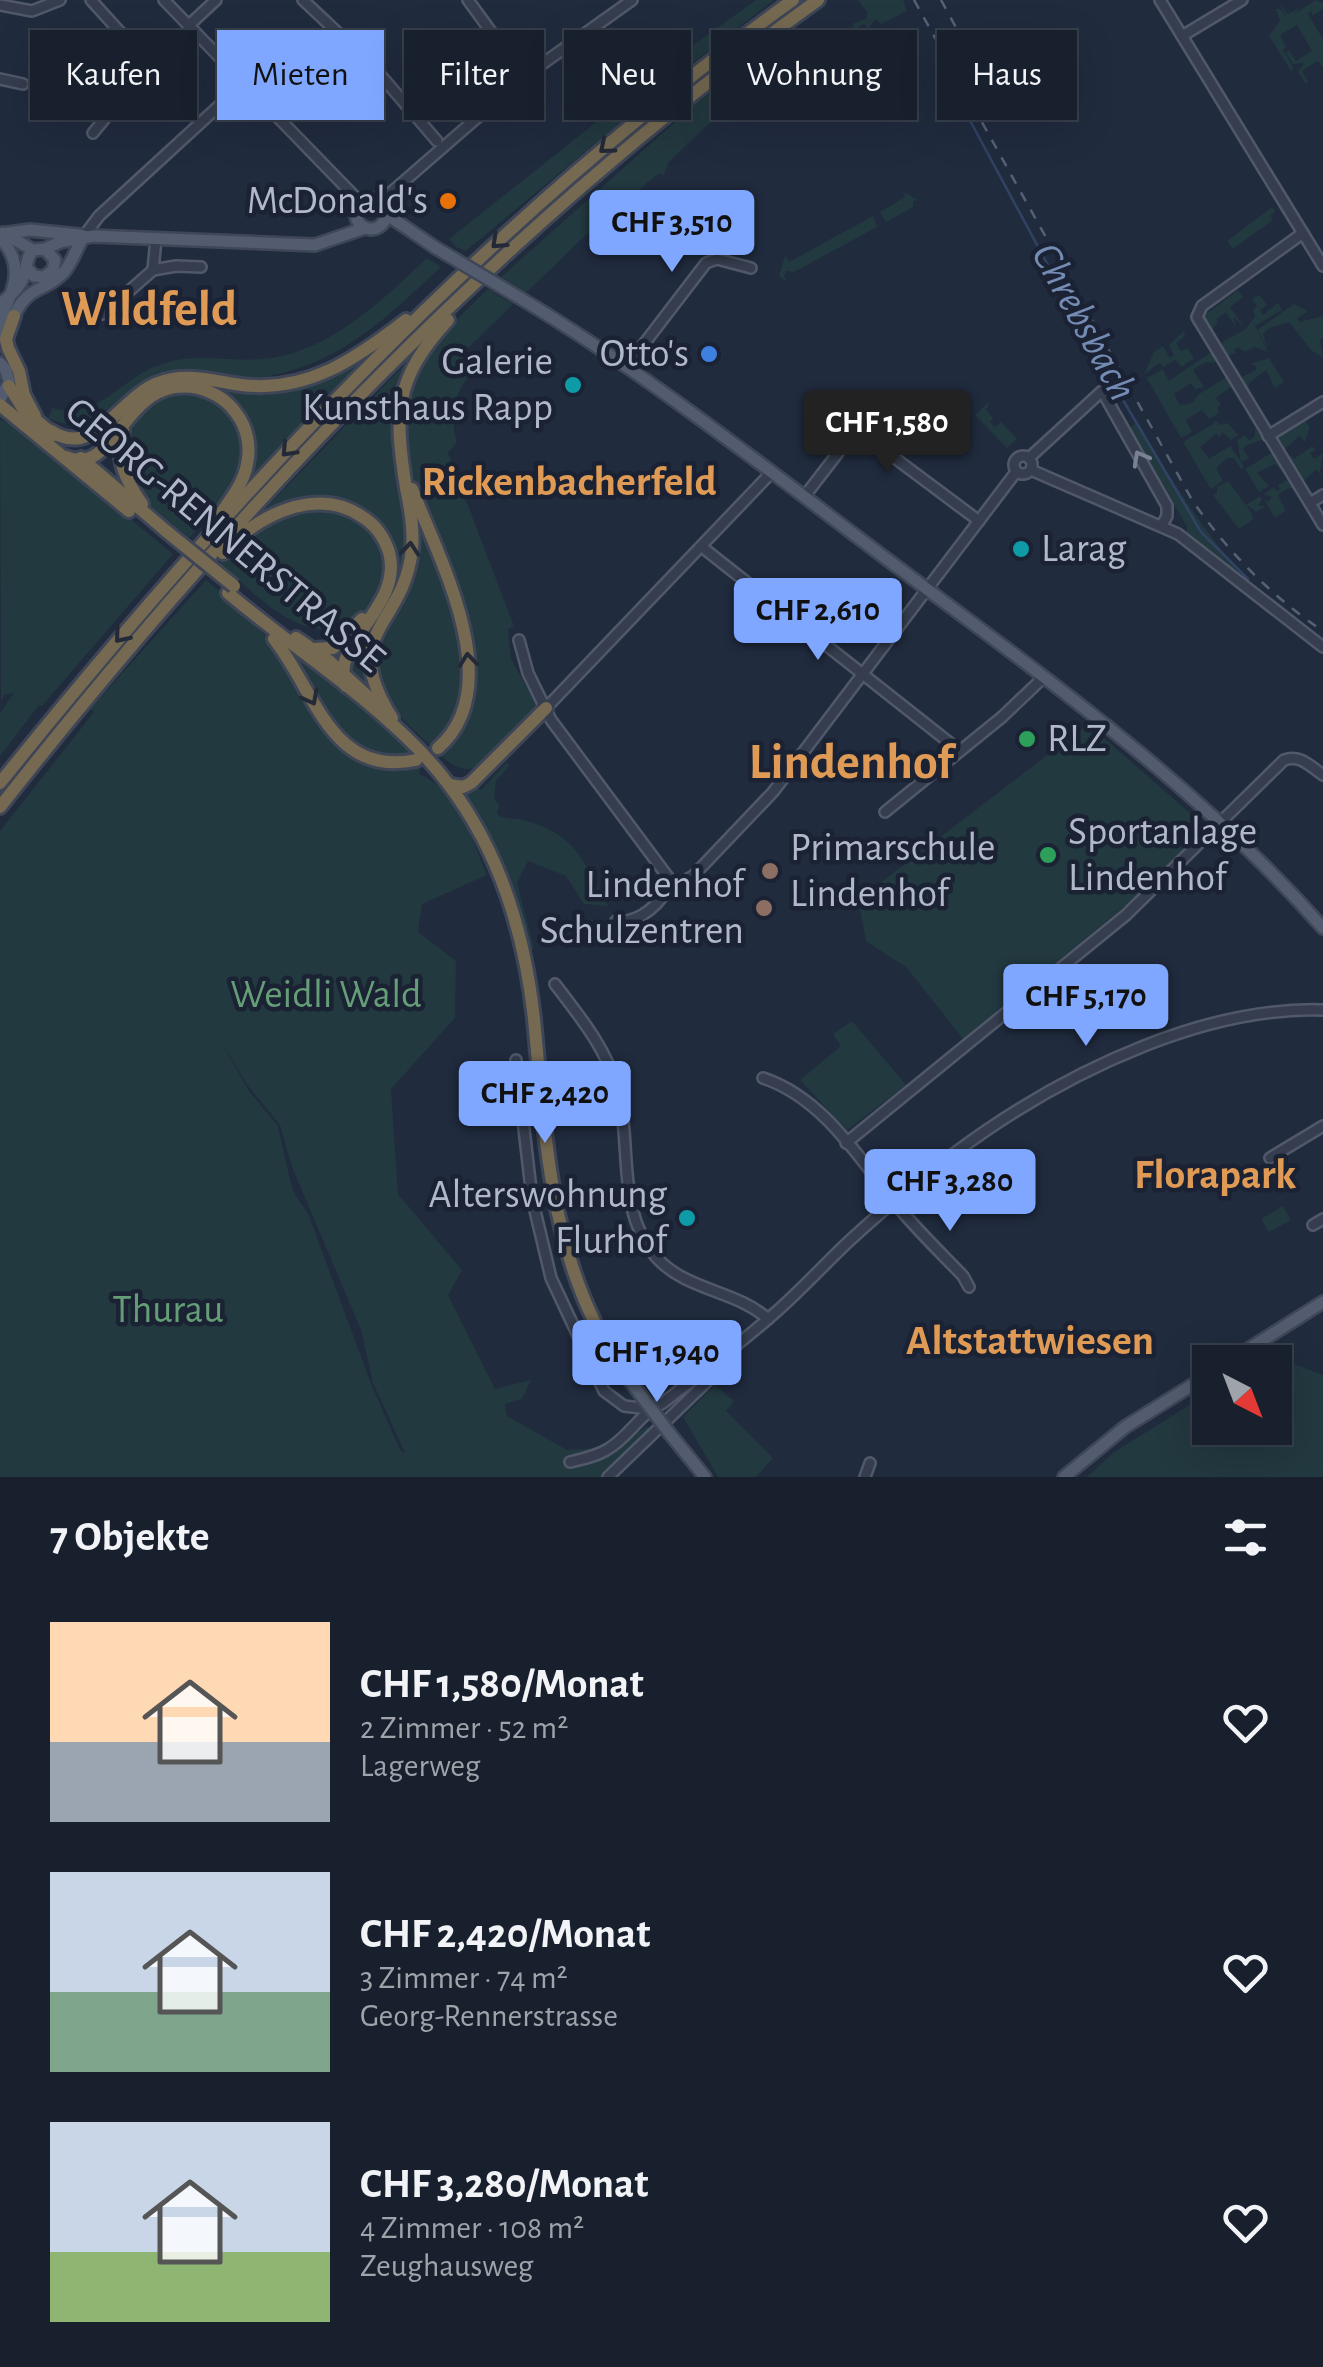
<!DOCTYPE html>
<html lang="de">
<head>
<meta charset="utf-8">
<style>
	body { margin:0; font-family:"Alegreya Sans",sans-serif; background:#252d3a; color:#f1f3f6; height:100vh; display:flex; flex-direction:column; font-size:38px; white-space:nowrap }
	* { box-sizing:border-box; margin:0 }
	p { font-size:32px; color:#9fa3aa }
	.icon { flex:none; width:55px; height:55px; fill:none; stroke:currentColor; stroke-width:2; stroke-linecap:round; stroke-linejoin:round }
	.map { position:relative; height:1477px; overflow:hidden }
	.panel { display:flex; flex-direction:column; background:#18202e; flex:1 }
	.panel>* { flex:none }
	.top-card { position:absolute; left:30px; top:30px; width:1265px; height:90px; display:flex; gap:20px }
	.needle { width:65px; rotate:138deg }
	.controls { position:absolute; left:1192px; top:1345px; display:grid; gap:20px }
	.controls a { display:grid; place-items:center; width:100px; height:100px; border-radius:0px; background:#18202e; box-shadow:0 10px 40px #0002,0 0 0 2px #363e4a; font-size:50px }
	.price { position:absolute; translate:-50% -85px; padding:0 22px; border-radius:10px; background:#7fa7ff; color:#111; font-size:32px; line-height:65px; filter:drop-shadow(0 2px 5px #0008) }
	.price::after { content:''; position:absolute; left:50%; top:60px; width:30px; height:22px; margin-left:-15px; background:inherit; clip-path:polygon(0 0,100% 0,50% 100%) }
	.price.on { background:#222; color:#fff }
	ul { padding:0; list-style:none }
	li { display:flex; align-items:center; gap:30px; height:250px; padding:0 50px }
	li span { display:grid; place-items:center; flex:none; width:280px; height:200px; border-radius:0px; color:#555 }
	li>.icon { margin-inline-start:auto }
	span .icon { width:120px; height:120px; fill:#fffc; stroke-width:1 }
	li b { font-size:42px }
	h2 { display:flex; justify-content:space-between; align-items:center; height:120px; padding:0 50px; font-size:42px }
	.tag { padding:0 35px; border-radius:0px; background:#18202e; box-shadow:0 10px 40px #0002,0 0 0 2px #363e4a; font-size:35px; line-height:90px }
	.tag.on { background:#7fa7ff; color:#111 }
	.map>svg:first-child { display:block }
	.green { fill:#22393f; fill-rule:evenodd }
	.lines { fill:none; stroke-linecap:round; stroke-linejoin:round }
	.stream { stroke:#314265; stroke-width:2.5 }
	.minor-casing { stroke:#505869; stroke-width:14 }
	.major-casing { stroke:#3e4657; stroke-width:16 }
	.highway-casing { stroke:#3d4556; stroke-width:18 }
	.minor { stroke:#353d4e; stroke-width:9 }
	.major { stroke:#525c6e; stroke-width:11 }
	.highway { stroke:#756951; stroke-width:12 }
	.rail { stroke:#566175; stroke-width:2.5; stroke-dasharray:10 10; stroke-linecap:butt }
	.major-bridge-casing { stroke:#3e4657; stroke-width:16; stroke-linecap:butt }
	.highway-bridge-casing { stroke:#3d4556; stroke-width:18; stroke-linecap:butt }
	.major-bridge { stroke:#525c6e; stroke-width:11 }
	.highway-bridge { stroke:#756951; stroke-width:12 }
	.oneway { stroke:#232936 }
	.oneway2 { stroke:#798192 }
	.food-dot { fill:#e8710a; stroke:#1a2233; stroke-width:4 }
	.shop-dot { fill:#3f7fe0; stroke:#1a2233; stroke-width:4 }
	.culture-dot { fill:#0f9aa8; stroke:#1a2233; stroke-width:4 }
	.leisure-dot { fill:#2e9e5b; stroke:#1a2233; stroke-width:4 }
	.education-dot { fill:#8d6e63; stroke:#1a2233; stroke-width:4 }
	.labels { text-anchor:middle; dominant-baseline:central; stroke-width:9; stroke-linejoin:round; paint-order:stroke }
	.poi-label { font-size:40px; fill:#b0b8c9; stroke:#1a2233; text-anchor:end }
	.street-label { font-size:40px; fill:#b0b8c9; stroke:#1a2233 }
	.park-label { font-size:40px; fill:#649d76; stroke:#1a2233 }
	.water-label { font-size:42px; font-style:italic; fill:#748bb4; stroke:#1a2233 }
	.neighbourhood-label { font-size:42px; font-weight:bold; fill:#df9b56; stroke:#1a2233 }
	.district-label { font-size:50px; font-weight:bold; fill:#df9b56; stroke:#1a2233 }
</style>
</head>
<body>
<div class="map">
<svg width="1323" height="1477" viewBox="0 0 1323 1477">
	<rect width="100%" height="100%" fill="#202b3e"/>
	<g class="green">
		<path d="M756,0H774L672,79L466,251L456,247L449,239L696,43Z"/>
		<path d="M858,0H903L907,11L881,24L876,19L868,29L864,23L859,27L863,35L847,44L843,37L854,29L852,24L866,19L868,13Z"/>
		<path d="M1276,0L1288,14L1301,7L1293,15L1316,0L1323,3V9L1312,16V11L1308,14L1323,39V68L1318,61L1302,71L1308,82L1306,84L1298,72L1304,63L1293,64L1286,53L1289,51L1296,61L1312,51L1297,25L1280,35L1286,47L1283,50L1294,69L1291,71L1269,36L1280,21L1276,9H1280L1288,18Z"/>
		<path d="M794,28L807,40L800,45L801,52L783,59L725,108L669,162L663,176L659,173L589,232L526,293L501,277L693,106Z"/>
		<path d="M903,192L918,200L913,201V207L886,222L880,212L905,197Z"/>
		<path d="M1272,207L1275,211L1270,216L1273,220L1233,249L1227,241Z"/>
		<path d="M873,216L877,227L794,272L787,271L784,275L787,282L779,276L785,256L789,262Z"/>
		<path d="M427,258L441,267C382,322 336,368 253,379C227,382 198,368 169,373C121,381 99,443 48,418L52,408C98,420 116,383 154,367C196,350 219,362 260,359C327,355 381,301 427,258Z"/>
		<path d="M488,289L513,304L462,354L476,368C455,390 448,412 457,442L448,453L514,626L508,629L511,659L538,707L483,764C460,777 448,762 431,746C403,720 363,688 378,644C384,627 397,612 402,595C411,569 412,539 417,512L462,632L466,699L437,747L443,752C545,667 382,503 407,398C418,353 456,320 488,289Z"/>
		<path d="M1238,290L1243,297L1230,307L1244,327L1233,317L1237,328L1226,313L1216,319L1218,323L1209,332L1204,316Z"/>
		<path d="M1259,295L1267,305L1260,310L1263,315L1278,303L1282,310L1255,326L1268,352L1255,347L1245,352L1238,347L1234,350L1236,353L1225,357L1217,345L1246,329L1255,316L1253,310L1257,306L1252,299Z"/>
		<path d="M1294,304L1308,311L1298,318L1299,322L1323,316V338L1320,340L1323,358L1311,350L1289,322L1269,328L1263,334L1268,349L1257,330Z"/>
		<path d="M1184,331L1185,336L1176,343L1181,351L1188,348L1194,358L1182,367L1175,360L1163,367L1160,363L1144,374L1154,352L1163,346L1170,358L1174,355L1169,345Z"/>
		<path d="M417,352L400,387L408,526L404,570L365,663L367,687L346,668L347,660L393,591L395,556L347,504L265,516L262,512Z"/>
		<path d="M1211,352L1216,360L1214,363L1206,362L1193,370L1204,387L1195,389L1191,383L1174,394L1180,405L1192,403L1199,394L1227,377L1232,386L1216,398L1221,405L1217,408L1219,413L1209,419L1202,410L1186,420L1192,432L1181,438L1147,378L1163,369L1169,381Z"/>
		<path d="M1269,358L1284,382L1275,388L1266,370L1248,384L1250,389L1245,391L1238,379L1256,370V366L1251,364Z"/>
		<path d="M352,364L356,367L248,479C249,464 254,450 250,434C239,392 188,370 150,392C129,405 114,431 100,451L93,455L89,454C96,440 108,430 119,419C175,362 188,389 255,390C291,392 321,380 352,364Z"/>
		<path d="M185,391C208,395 225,402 236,423C259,469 218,508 189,538C169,522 144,506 132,483C111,439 140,396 185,391Z"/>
		<path d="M990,401L986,410L993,418L990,422L995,427L1001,422L1017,439L1007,448L975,415Z"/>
		<path d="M0,419L22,430L173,554L53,693L42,706L39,705L0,756V713L14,693L4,695L1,702Z"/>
		<path d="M1303,419L1310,426L1305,441L1299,436L1283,451L1276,438Z"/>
		<path d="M1215,420L1220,425L1228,423L1238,435L1231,440L1222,432L1220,437L1216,434L1200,447L1209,459L1230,446L1241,462L1237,440L1245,435L1249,441L1255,436V428L1264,439L1245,446L1243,450L1249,458L1241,462L1244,467L1241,469L1234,458H1227L1216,468L1223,481L1211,489L1183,442L1213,424Z"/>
		<path d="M1138,422C1169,476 1199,526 1240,572L1238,575L1187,534V527L1130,427Z"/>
		<path d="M1312,446L1316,450L1310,453L1314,459L1323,453L1320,471L1323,479L1317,469L1301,483L1287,460L1292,456L1294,459Z"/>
		<path d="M1273,452L1282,468L1280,470L1275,464L1257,473L1269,486L1259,492L1245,469Z"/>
		<path d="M1228,481L1246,505L1260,496L1262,500L1258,506H1266L1256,512L1247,505L1254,519L1239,529L1213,495L1217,493V487Z"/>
		<path d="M1285,481H1290L1295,489L1289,488L1278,495L1286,511L1275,518L1263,498L1268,502L1272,497L1263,494L1274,487L1277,491L1280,489L1278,485Z"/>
		<path d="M326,508C426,525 382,654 302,625C270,613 246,585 220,564C249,530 282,513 326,508Z"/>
		<path d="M206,580C232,601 257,624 277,651C317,706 332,785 419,765L386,760L342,738L280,640C336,681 390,725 435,777L421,766L419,774C456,788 473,840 487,875L422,904L418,932L456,961L455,1018L391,1089L398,1194L462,1270L448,1295L495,1389L531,1380L522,1399L505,1404L507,1416L567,1450L617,1447L647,1426L655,1433L603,1477H0V831L94,712L90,709ZM221,1042L248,1086L280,1125L292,1167L361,1330L373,1383L405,1453L400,1450L370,1381L308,1213L295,1195L290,1180L278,1126L249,1091Z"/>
		<path d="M1088,724L1206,827L1137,896L963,1039L907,968L866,941L858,900Z"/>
		<path d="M507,762L510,765L496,781L494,799L499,805L497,814C507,821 516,817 527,821C579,836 583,863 608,906L584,904L566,876L528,861L517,883L534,948L529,952C519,896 498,839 463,793L475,785L481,790Z"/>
		<path d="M852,1021L906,1085L847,1130L800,1080L841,1046L833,1034Z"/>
		<path d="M1283,1206L1291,1220L1269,1232L1261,1219Z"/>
		<path d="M1269,1355L1323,1375V1477H1087L1113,1453L1210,1392V1428H1275V1362H1257Z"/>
		<path d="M715,1385L734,1401L726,1411L773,1458L756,1477H718L683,1417Z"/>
	</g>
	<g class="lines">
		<path class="stream" d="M946,76L1097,356L1201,532L1248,579"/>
		<defs>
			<g id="minor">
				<path d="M91,0L149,64L93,133"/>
				<path d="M164,0L361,203"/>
				<path d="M303,0L371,64L437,141"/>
				<path d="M468,0L524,77"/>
				<path d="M1160,0L1323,266"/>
				<path d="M0,5L32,11L60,0"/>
				<path d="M188,26L216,0"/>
				<path d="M1182,36L1242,0"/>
				<path d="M0,79L23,84"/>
				<path d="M380,202L524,77L632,0"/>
				<path d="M1303,233L1202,306L1197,317L1323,525"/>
				<path d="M84,236L99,216L245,82"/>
				<path d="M153,270L176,266L201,267"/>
				<path d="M103,314L153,270L156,239"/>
				<path d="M627,366L706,263L717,259L751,268"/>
				<path d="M1268,436L1323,402"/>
				<circle cx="1023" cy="465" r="9"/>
				<path d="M1029,458L1102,391L1167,506V516L1162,525"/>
				<path d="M1031,470L1178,534L1323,647"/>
				<path d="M804,497L851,436L860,432L979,521"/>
				<path d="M1310,503L1323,495"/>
				<path d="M702,547L960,751"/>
				<path d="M519,640L528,673L551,720L671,881"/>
				<path d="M546,708L772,472"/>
				<path d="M885,812L1002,717L1044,677"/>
				<path d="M671,881H684L693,876L773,792L1016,472"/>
				<path d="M616,921C640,924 663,902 671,881"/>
				<path d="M555,984C580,1017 606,1048 617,1088C633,1145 615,1209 656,1257C686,1291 736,1290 768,1319"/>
				<path d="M516,1060L532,1198L551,1278L604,1391L624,1406L649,1409"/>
				<path d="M763,1078C824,1098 861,1161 900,1209C919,1232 942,1254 963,1276L969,1287"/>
				<path d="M846,1143L1126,915L1284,760C1300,754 1310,766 1323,775"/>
				<path d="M1270,1158L1323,1126"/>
				<path d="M1313,1225L1323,1219"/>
				<path d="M570,1462C583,1459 597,1456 608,1449C629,1437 640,1413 663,1403C701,1373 740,1344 776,1312C801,1290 823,1266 847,1243C937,1160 1030,1091 1144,1046C1202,1023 1261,1008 1323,1010"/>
				<path d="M608,1477L719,1370L731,1351"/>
				<path d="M865,1477L870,1463"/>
			</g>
			<g id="major">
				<circle cx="371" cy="214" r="15"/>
				<path d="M386,214L436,248"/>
				<path d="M3,233L33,250"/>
				<path d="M0,234L30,230L80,235"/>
				<path d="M0,238C25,264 15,289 0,319"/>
				<path d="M45,249L60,242L93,236L315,245L365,228"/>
				<path d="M520,298C652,377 773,474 896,566C1047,679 1198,786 1323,928"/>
				<path d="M0,304C11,295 19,289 24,276C28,265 25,259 33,250L45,249L55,260L53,270L44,277L34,276L26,267"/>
				<path d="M14,316C28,285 43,293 63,273C73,262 76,248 84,236"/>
				<path d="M0,338L8,315"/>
				<path d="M0,363L6,370L9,382L0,399"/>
				<path d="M594,1321L628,1378"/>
				<path d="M1228,1362L1323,1302"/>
				<path d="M670,1434L705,1477"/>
				<path d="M1064,1477L1125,1427L1210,1374"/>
			</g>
			<g id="highway">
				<path d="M14,316L6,339L8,348L19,371L24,395L35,416"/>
				<path d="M9,386L24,410L54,435"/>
				<path d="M0,405L129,511"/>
				<path d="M123,430C115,459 126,481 142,504"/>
				<path d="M51,431C94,460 120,397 158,383C185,372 213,381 241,385C307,393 356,359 406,320"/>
				<path d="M66,457C118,479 123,372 198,388C213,392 227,400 236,413C247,427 251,446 247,464C244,482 232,497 222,512"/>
				<path d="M81,458L166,531"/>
				<path d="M412,489C439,559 509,687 438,748"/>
				<path d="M223,553C242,532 267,515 294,507C317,501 341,502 361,516C375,524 384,537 389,552C404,608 328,643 346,686"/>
				<path d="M228,593C286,642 351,684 405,736C486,812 522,910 534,1019C544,1123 548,1226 594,1321"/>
				<path d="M296,638L329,661L377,705"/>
				<path d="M274,639C315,690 331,778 416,760"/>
				<path d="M314,649L333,648L362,619"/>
				<path d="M392,718C337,630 404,628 412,549C414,529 410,508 406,488C394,413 394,379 448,320"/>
				<path d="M0,783C233,493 490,218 793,0"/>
				<path d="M450,785L463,787L471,783L546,708"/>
				<path d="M0,807C237,506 505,224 818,0"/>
			</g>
		</defs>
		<use href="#minor" class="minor-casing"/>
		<use href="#major" class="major-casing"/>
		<use href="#highway" class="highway-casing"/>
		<use href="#minor" class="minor"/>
		<use href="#major" class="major"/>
		<use href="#highway" class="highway"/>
		<g class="rail">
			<path d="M914,0L1192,500C1228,552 1271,596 1323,631"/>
			<path d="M941,0L976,64L1003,125"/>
		</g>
		<defs>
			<g id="major-bridge">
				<path d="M436,248L520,298"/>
				<path d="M628,1378L670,1434"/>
			</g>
			<path id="highway-bridge" d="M166,531L234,586"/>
		</defs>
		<use href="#major-bridge" class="major-bridge-casing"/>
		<use href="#highway-bridge" class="highway-bridge-casing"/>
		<use href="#major-bridge" class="major-bridge"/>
		<use href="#highway-bridge" class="highway-bridge"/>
	</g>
	<defs><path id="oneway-chevron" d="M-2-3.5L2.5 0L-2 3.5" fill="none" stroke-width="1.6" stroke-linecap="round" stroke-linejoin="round" transform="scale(2.5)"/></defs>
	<g class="oneway">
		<use href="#oneway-chevron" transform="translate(606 147) rotate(140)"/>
		<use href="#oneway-chevron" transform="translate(498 242) rotate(137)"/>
		<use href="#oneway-chevron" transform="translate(288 450) rotate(133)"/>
		<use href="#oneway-chevron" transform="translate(410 549) rotate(-85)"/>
		<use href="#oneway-chevron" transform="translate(121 636) rotate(130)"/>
		<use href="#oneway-chevron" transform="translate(468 660) rotate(-96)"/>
		<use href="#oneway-chevron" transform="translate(311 698) rotate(62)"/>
	</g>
	<use class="oneway2" href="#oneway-chevron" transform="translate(1140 458) rotate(-119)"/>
	<circle class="food-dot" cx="448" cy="201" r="10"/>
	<circle class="shop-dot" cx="709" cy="354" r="10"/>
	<g class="culture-dot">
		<circle cx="573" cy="385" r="10"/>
		<circle cx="1021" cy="549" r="10"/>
		<circle cx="687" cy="1218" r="10"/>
	</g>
	<g class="leisure-dot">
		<circle cx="1027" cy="739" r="10"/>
		<circle cx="1048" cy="855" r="10"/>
	</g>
	<g class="education-dot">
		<circle cx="770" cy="871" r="10"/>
		<circle cx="764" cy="908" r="10"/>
	</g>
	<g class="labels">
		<g class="poi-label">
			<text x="428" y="201">McDonald's</text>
			<text x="689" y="354">Otto's</text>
			<text x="553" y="362">Galerie<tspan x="553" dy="46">Kunsthaus Rapp</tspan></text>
			<text x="1041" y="549" text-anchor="start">Larag</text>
			<text x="1047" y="739" text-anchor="start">RLZ</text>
			<text x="1068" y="832" text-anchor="start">Sportanlage<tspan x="1068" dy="46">Lindenhof</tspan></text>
			<text x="790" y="848" text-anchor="start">Primarschule<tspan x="790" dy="46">Lindenhof</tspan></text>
			<text x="744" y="885">Lindenhof<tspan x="744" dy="46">Schulzentren</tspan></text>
			<text x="667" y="1195">Alterswohnung<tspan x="667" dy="46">Flurhof</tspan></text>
		</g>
		<g class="street-label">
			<text transform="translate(225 535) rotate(40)">GEORG-RENNERSTRASSE</text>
		</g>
		<g class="park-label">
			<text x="326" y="995">Weidli Wald</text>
			<text x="168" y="1310">Thurau</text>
		</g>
		<g class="water-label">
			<text transform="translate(1084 322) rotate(61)">Chrebsbach</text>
		</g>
		<g class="neighbourhood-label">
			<text x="569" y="482">Rickenbacherfeld</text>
			<text x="1215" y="1175">Florapark</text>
			<text x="1030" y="1341">Altstattwiesen</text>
		</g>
		<g class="district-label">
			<text x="149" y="310">Wildfeld</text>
			<text x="851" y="763">Lindenhof</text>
		</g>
	</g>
</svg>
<div class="controls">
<a><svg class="needle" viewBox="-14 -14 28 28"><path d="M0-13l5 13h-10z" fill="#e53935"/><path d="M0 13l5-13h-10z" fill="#9fa3aa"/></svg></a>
</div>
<b class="price" style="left:672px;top:275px">CHF 3,510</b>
<b class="price on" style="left:887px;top:475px">CHF 1,580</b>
<b class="price" style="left:818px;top:663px">CHF 2,610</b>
<b class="price" style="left:1086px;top:1049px">CHF 5,170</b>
<b class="price" style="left:545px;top:1146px">CHF 2,420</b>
<b class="price" style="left:950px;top:1234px">CHF 3,280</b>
<b class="price" style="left:657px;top:1405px">CHF 1,940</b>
<div class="top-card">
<a class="tag">Kaufen</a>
<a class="tag on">Mieten</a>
<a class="tag">Filter</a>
<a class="tag">Neu</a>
<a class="tag">Wohnung</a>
<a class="tag">Haus</a>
</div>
</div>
<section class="panel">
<h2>7 Objekte<svg class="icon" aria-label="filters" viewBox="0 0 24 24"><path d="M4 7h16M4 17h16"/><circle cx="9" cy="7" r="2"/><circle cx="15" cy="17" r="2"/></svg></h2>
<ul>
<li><span style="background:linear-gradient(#ffd9b3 60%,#9aa5b1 0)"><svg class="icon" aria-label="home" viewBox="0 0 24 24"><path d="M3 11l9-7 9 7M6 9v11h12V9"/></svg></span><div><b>CHF 1,580/Monat</b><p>2 Zimmer · 52 m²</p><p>Lagerweg</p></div><svg class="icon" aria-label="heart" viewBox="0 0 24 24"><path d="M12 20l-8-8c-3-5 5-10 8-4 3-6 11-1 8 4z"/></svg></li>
<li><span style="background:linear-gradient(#c9d6e8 60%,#7fa58c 0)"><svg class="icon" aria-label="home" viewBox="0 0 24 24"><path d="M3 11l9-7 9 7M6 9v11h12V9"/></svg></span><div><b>CHF 2,420/Monat</b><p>3 Zimmer · 74 m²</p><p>Georg-Rennerstrasse</p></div><svg class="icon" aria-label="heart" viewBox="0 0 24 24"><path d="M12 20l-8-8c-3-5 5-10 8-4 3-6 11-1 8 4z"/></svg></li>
<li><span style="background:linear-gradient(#c9d6e8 65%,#8fb573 0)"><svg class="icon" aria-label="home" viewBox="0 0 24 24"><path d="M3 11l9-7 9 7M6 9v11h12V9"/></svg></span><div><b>CHF 3,280/Monat</b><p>4 Zimmer · 108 m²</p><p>Zeughausweg</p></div><svg class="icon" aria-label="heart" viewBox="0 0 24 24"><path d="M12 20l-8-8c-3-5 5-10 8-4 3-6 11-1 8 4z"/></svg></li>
</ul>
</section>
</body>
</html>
